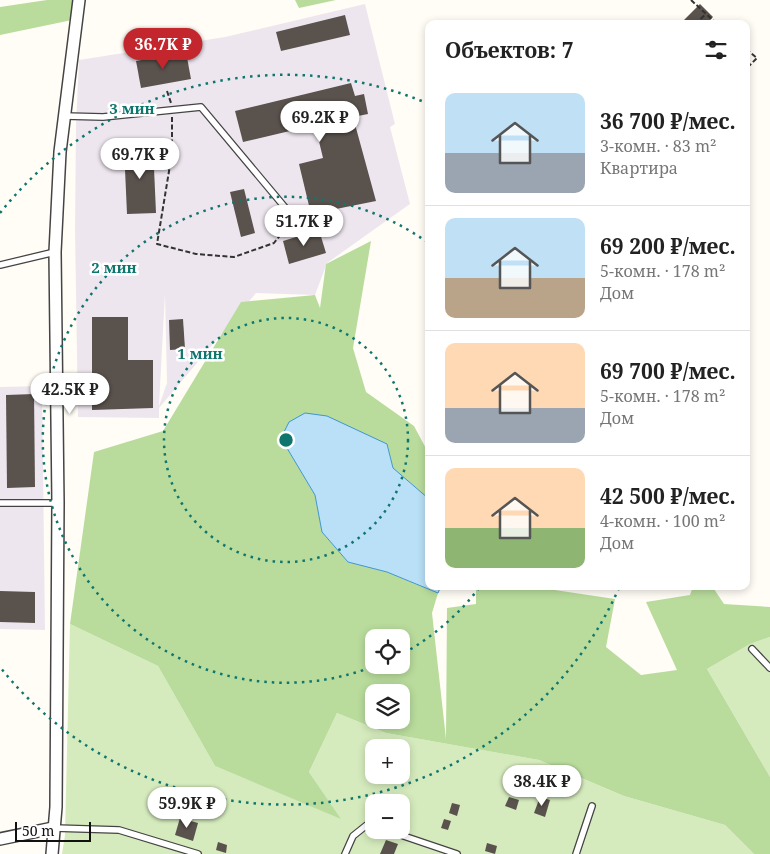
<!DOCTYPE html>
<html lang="ru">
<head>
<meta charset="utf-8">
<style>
	body { margin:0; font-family:"Noto Serif",serif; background:#f6f6f6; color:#222; height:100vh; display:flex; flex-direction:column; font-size:19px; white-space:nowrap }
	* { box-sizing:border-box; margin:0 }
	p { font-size:16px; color:#767676 }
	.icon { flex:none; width:28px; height:28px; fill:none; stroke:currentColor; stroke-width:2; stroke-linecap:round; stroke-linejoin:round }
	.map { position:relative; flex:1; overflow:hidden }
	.details { position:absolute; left:425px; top:20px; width:325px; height:570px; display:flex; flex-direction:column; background:#fff; border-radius:10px; box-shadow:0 2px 8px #0003 }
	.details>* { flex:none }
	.tools { position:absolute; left:365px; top:629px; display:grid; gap:10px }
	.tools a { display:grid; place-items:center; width:45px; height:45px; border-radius:10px; background:#fff; box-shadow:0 2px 8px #0003; font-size:25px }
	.scale { position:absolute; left:15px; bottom:12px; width:76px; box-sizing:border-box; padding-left:5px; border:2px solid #111; border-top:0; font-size:14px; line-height:18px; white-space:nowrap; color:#111; -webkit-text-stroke:4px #fff; paint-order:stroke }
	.price { position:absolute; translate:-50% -42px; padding:0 11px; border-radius:18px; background:#fff; color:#222; font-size:16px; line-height:32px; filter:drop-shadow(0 1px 2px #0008) }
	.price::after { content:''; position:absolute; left:50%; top:30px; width:15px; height:11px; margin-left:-8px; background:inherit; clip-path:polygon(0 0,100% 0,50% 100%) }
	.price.current { background:#c4262e; color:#fff }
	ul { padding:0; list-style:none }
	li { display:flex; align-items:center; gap:15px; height:125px; padding:0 20px }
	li+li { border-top:1px solid #e0e0e0 }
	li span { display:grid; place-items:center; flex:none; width:140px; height:100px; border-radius:10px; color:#555 }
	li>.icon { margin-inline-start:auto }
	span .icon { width:60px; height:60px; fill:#fffc; stroke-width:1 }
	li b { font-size:21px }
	h2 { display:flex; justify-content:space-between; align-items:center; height:60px; padding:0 20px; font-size:21px }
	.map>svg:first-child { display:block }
	.industrial { fill:#eee6ef; fill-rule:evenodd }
	.green { fill:#d5ebbd; fill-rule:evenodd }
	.forest { fill:#b9dc9c; fill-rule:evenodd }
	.water { fill:#b9e0f7; stroke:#3f96cf }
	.building { fill:#5a524d }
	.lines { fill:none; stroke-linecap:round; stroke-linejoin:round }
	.service-casing { stroke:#444; stroke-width:8 }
	.minor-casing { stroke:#444; stroke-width:14 }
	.path { stroke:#333; stroke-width:2; stroke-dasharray:5 2.5; stroke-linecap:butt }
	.service { stroke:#fff; stroke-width:5.5 }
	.minor { stroke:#fff; stroke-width:11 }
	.ring { fill:none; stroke:#0f766e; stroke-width:2.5; stroke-dasharray:2.5 5 }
	.centre { fill:#0f766e; stroke:#fff; stroke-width:2.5 }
	.ring-label { font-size:15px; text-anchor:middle; font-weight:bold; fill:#0f766e; stroke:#fff; stroke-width:5; stroke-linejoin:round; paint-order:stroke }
</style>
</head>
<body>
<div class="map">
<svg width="770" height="854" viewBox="0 0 770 854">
	<rect width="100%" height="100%" fill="#fffdf5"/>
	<g class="industrial">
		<path d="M365,4L395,124L390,127L410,204L327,263L315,295L256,293L159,408V418L78,417L75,229L76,125L79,60L225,37ZM165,294L167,383L159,406V405Z"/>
		<path d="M42,386L45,630L0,629V387Z"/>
	</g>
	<g class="green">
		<path d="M70,624L158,666L215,766L340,818L309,772L337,713L386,733L539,760L624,796L725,825L754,854H62L65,835ZM374,748H401V775H374ZM374,802H401V830H374Z"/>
		<path d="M770,637V777L707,669L750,644Z"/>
	</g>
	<g class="forest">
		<path d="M47,0H72V20L0,35V7Z"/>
		<path d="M295,0H336L299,8Z"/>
		<path d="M371,241L353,348L366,392L414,426L429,454V499L393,468L387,444L281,438L315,495L322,532L348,562L387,572L438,593L432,613L446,739L447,608L476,604V586H546L548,589L615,599L606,647L641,675L677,670L646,602L690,595L693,586H712L724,604L770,607V637L750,644L707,669L770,777V854H754L725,825L624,796L539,760L386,733L337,713L309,772L341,819L215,766L158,666L70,624L94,452L163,431L241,302L315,295L320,308L326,264ZM374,638H401V665H374ZM374,692H401V720H374Z"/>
	</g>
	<path class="water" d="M305,413L327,416L387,444L393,468L429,499V586H441L438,593L387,572L348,562L322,532L315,495L281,438L289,422Z"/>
	<g class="building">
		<path d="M700,4L713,17L706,24H680Z"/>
		<path d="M345,15L350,35L281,51L276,32Z"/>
		<path d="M186,52L191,79L141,88L136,61Z"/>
		<path d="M351,83L355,96L364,94L368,114L353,117L376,201L311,214L299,164L323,158L315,125L243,142L235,111Z"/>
		<path d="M153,146L156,213L127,214L124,147Z"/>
		<path d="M244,189L255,233L241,237L230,192Z"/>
		<path d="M319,230L326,253L289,264L283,241Z"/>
		<path d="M92,317H128V360H153V408L92,410Z"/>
		<path d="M183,319L185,349L170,350L169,320Z"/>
		<path d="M34,394L35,487L7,488L6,395Z"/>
		<path d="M0,591L35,592V623L0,622Z"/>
		<path d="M509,797L519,800L516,810L505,806Z"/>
		<path d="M540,797L550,800L545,817L534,813Z"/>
		<path d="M452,803L460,805L457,816L449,813Z"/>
		<path d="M180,818L198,823L193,841L175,835Z"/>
		<path d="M444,819L451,821L448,830L441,828Z"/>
		<path d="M386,840L398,844L394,854H380Z"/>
		<path d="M218,842L227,845L226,853L216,850Z"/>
		<path d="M487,843L497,846L495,854L485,851Z"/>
	</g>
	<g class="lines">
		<defs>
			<g id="service">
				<path d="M64,116L103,117L201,107L293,217"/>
				<path d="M0,265L55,252"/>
				<path d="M0,503H58"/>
				<path d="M752,649L770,668"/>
				<path d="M54,828L119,830L198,854"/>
				<path d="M386,830L457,854"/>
				<path d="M345,854L353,836L368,824L374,826"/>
				<path d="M576,854L592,806"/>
			</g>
			<g id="minor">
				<path d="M0,839L53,828"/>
				<path d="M52,854L56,807L58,503L55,252L60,152L79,0"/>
			</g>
		</defs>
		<use href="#service" class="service-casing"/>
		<use href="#minor" class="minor-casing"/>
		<g class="path">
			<path d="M691,0L717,24"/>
			<path d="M695,24L706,14"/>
			<path d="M746,49L757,58L746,69"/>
			<path d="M167,91L171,103"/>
			<path d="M172,117V153L157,244L196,254L234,257L274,243L289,224"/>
		</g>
		<use href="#service" class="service"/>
		<use href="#minor" class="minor"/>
	</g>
	<g class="ring">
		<circle cx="286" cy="440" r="122"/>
		<path d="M479 588A243 243 0 0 1 402 654M377 665A243 243 0 1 1 427 242"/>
		<path d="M619 588A365 365 0 0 1 0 667M0 213A365 365 0 0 1 429 104"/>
	</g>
	<circle cx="286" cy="440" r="8" class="centre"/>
	<g class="ring-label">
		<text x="132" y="114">3 мин</text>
		<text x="114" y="273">2 мин</text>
		<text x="200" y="359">1 мин</text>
	</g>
</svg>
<div class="tools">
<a><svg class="icon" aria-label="locate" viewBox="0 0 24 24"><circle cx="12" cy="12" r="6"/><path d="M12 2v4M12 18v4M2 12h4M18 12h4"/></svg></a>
<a><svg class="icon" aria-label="layers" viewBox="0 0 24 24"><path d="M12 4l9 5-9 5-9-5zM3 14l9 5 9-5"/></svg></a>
<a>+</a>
<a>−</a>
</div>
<div class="scale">50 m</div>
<b class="price current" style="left:163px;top:70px">36.7K ₽</b>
<b class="price" style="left:320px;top:143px">69.2K ₽</b>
<b class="price" style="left:140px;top:180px">69.7K ₽</b>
<b class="price" style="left:304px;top:247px">51.7K ₽</b>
<b class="price" style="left:70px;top:415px">42.5K ₽</b>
<b class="price" style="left:542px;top:807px">38.4K ₽</b>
<b class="price" style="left:187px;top:829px">59.9K ₽</b>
<section class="details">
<h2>Объектов: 7<svg class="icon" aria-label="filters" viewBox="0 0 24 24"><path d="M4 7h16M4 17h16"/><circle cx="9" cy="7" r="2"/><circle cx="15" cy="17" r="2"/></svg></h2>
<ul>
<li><span style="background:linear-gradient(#bfe0f5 60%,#9aa5b1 0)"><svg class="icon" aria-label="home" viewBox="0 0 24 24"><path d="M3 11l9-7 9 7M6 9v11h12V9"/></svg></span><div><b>36 700 ₽/мес.</b><p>3-комн. · 83 m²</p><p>Квартира</p></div></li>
<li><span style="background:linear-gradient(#bfe0f5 60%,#b9a48a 0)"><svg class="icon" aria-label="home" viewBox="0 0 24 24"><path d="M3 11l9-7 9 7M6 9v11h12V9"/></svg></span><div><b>69 200 ₽/мес.</b><p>5-комн. · 178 m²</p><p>Дом</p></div></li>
<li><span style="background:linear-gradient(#ffd9b3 65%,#9aa5b1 0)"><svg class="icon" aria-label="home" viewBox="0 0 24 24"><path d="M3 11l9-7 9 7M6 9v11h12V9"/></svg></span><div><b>69 700 ₽/мес.</b><p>5-комн. · 178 m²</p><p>Дом</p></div></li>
<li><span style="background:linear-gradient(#ffd9b3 60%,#8fb573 0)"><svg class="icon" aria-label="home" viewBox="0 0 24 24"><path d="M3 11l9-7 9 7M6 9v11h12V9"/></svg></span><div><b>42 500 ₽/мес.</b><p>4-комн. · 100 m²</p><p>Дом</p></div></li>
</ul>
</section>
</div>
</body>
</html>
